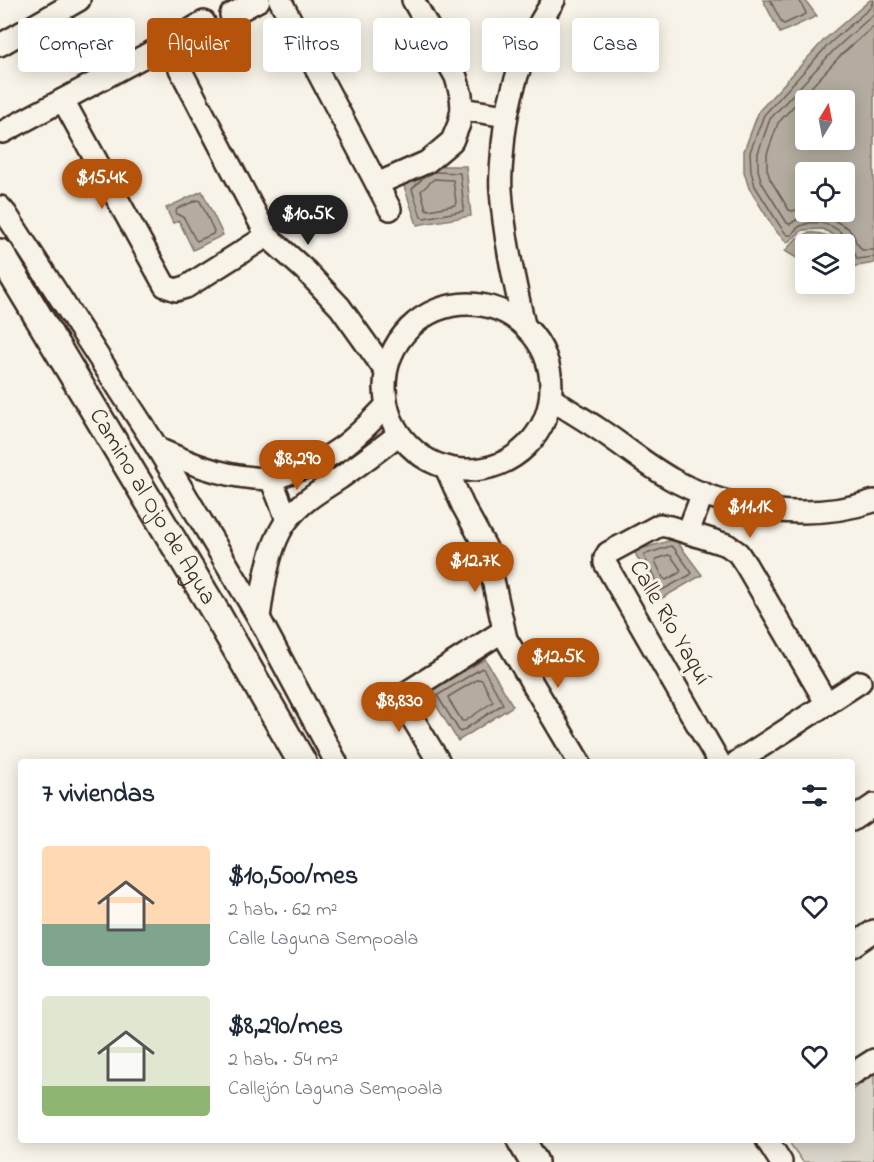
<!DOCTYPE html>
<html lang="es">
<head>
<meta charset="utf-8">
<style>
	body { margin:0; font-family:"Indie Flower",sans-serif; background:#f6f6f7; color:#1f2937; height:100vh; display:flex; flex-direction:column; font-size:22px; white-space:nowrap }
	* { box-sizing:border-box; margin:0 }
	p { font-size:20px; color:#747a83 }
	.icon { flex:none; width:33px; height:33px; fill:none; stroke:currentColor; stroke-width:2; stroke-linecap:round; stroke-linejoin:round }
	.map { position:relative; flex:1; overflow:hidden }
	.drawer { position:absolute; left:18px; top:759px; width:837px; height:384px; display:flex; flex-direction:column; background:#fff; border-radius:6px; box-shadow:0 3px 15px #0003 }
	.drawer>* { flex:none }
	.banner { position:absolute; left:18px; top:18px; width:838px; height:54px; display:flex; gap:12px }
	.needle { width:39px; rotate:10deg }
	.fabs { position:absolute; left:795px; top:90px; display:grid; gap:12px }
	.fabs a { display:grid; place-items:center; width:60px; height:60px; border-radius:6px; background:#fff; box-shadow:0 3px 15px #0003; font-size:30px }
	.price { position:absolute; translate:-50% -51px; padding:0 14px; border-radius:21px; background:#b45309; color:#fff; font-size:20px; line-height:39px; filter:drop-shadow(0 2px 3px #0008) }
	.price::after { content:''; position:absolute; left:50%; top:36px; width:18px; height:14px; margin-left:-9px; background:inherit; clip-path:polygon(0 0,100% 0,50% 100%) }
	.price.active { background:#222; color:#fff }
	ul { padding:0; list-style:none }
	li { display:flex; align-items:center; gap:18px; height:150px; padding:0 24px }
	li span { display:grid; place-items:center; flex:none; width:168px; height:120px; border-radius:6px; color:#555 }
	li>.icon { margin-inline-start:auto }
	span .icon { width:72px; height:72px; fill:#fffc; stroke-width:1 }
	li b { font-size:26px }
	h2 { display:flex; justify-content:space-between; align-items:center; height:72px; padding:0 24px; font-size:26px }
	.pill { padding:0 21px; border-radius:6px; background:#fff; box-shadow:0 3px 15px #0003; font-size:21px; line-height:54px }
	.pill.active { background:#b45309; color:#fff }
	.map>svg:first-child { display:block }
	.green { fill:#dbd6cb; stroke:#8b8074; stroke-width:1.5 }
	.water { fill:#b4aca0; stroke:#84786c; stroke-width:1.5; fill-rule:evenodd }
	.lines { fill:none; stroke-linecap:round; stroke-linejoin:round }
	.shore { stroke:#6b5e52; stroke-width:1.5 }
	.minor-casing { stroke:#3b2a1e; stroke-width:26 }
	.tertiary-casing { stroke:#3b2a1e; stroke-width:32 }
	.minor { stroke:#f7f3e8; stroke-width:21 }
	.tertiary { stroke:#f7f3e8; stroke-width:27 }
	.labels { text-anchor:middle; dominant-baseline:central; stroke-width:6; stroke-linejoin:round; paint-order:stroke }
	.street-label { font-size:24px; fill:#3b2a1e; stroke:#f7f3e8 }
</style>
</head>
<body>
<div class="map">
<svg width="874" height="1162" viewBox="0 0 874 1162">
	<rect width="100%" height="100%" fill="#f7f3e8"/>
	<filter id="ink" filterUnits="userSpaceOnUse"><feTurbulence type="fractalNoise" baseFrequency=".0167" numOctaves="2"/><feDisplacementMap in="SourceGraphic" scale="12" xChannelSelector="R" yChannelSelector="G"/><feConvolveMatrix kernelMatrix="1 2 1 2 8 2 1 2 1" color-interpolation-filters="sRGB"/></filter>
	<g filter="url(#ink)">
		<path class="green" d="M874,1075V1162H803L791,1145L789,1140H852V1090Z"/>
		<g class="water">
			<path d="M763,0H805L817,16L780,33Z"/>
			<path d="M870,0H874V263L852,267L844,244H843L839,238L823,229L803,230L787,243L775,230L749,188L744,172V151L759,111L825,39ZM806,100H844V140H806ZM806,172H844V212H806Z"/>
			<path d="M428,166H466L471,216L417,225L404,186Z"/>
			<path d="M202,191L223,235L193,250L179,221L173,223L166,208Z"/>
			<path d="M809,233C821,232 831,236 840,244H806L805,263L785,251L797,238Z"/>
			<path d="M675,539L702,575L659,600L634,551Z"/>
			<path d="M485,659L513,706L458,741L428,692Z"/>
		</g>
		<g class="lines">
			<g class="shore">
				<path d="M770,0L782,23L784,24L806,14C806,9 800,6 800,0"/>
				<path d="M873,0L871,7L830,43L764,115L750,152L751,171L755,186L780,226L787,235H792C802,213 847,223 848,247L854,251L857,259L874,257"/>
				<path d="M874,14L835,49L770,119L758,153V170L762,183L787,223L790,224L801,217L822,216L828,217L848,228L854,236L856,242L862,250H874"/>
				<path d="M426,175L412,189L421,217L424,218L463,211L464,208L460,173L434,172"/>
				<path d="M434,179L453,180L456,202L455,205L429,210L426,209L421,191Z"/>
				<path d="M197,200L200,201L214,231L213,234L197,241L195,239L184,218L177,214L176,212L177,209Z"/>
				<path d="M806,208L792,211L789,210L770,179L767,169V154L778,123L841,55L874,26"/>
				<path d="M671,546L674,548L692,573L690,575L662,590L660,589L644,556L646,554Z"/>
				<path d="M668,555L671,556L681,570L679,573L666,580L663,578L655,561L657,559Z"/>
				<path d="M482,668L484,670L503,704L462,731L460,732L438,697V695Z"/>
				<path d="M478,679L482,680L493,702L465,721H462L449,700L448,697Z"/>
			</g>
			<defs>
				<g id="minor">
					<path d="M280,0L390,209"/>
					<path d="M231,15L259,0"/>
					<path d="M167,44L267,236L306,271L340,307L385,370"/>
					<path d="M0,45L79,0"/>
					<path d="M63,100L165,286L176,290L186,287L267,236"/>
					<path d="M462,109L506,116"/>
					<path d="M3,132L167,44L204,22"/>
					<path d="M377,184L427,162L452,141L459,124L462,109L461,95L456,77L413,0"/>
					<path d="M0,207L6,214L158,449L259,618L336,762"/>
					<circle cx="468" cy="387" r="83"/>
					<path d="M524,325C514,280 504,236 501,190C500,180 501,169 502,158C505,100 521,49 554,0"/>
					<path d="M551,398C566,409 582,418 597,428C623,445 646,465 673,480C733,512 809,522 874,501"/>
					<path d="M158,449C190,463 218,475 254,478C259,478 266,479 272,479C278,477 284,475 289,473C333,460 355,439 386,406"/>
					<path d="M446,468L463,506L486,548L506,639L579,762"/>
					<path d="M271,479L287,519"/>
					<path d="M688,532L703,493"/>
					<path d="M259,618C263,587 269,542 289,518C302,501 322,490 340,478C360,464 379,450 399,434"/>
					<path d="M439,762L405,706V699L409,691L503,631"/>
					<path d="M719,762L605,563V558L608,553L660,525L670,527L727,545L738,553L746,565L827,704"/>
					<path d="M737,762L860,682"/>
					<path d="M852,820L874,805"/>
					<path d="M852,946L874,931"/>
					<path d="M852,1074L874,1060"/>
					<path d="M767,1140L781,1162"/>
				</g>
				<g id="tertiary">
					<path id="s1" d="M0,253L216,613L302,762"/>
					<path d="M521,1140L534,1162"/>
				</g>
			</defs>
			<use href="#minor" class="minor-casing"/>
			<use href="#tertiary" class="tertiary-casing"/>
			<use href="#minor" class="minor"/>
			<use href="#tertiary" class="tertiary"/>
		</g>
	</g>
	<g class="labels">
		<g class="street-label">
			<text stroke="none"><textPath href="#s1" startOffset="296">Camino al Ojo de Agua</textPath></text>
			<text transform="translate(669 623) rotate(60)">Calle Río Yaquí</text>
		</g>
	</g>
</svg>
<div class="fabs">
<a><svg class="needle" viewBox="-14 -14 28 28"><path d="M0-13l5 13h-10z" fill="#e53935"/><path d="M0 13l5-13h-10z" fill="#747a83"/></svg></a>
<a><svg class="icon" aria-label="locate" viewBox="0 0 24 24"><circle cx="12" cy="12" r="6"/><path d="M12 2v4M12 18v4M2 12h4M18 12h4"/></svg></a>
<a><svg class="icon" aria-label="layers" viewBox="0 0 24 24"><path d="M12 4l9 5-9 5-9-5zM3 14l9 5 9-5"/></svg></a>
</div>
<b class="price" style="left:102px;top:210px">$15.4K</b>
<b class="price active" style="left:308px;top:246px">$10.5K</b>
<b class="price" style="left:297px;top:491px">$8,290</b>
<b class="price" style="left:750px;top:539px">$11.1K</b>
<b class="price" style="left:475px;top:593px">$12.7K</b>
<b class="price" style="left:558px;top:689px">$12.5K</b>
<b class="price" style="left:399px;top:733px">$8,830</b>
<div class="banner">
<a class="pill">Comprar</a>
<a class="pill active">Alquilar</a>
<a class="pill">Filtros</a>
<a class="pill">Nuevo</a>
<a class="pill">Piso</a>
<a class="pill">Casa</a>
</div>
<section class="drawer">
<h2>7 viviendas<svg class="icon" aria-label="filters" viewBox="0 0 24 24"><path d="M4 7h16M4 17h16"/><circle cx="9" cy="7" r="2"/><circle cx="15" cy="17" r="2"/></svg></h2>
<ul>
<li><span style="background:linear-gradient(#ffd9b3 65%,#7fa58c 0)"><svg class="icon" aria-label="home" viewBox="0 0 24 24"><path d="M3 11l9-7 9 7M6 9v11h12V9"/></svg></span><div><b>$10,500/mes</b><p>2 hab. · 62 m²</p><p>Calle Laguna Sempoala</p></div><svg class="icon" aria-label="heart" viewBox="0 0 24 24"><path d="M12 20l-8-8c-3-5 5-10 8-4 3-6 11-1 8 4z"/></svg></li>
<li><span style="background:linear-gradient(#dfe7d0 75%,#8fb573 0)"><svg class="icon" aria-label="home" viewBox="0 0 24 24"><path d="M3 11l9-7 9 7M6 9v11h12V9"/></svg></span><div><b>$8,290/mes</b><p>2 hab. · 54 m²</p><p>Callejón Laguna Sempoala</p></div><svg class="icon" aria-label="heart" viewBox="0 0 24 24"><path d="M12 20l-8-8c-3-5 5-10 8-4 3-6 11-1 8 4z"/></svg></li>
</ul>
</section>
</div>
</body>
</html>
